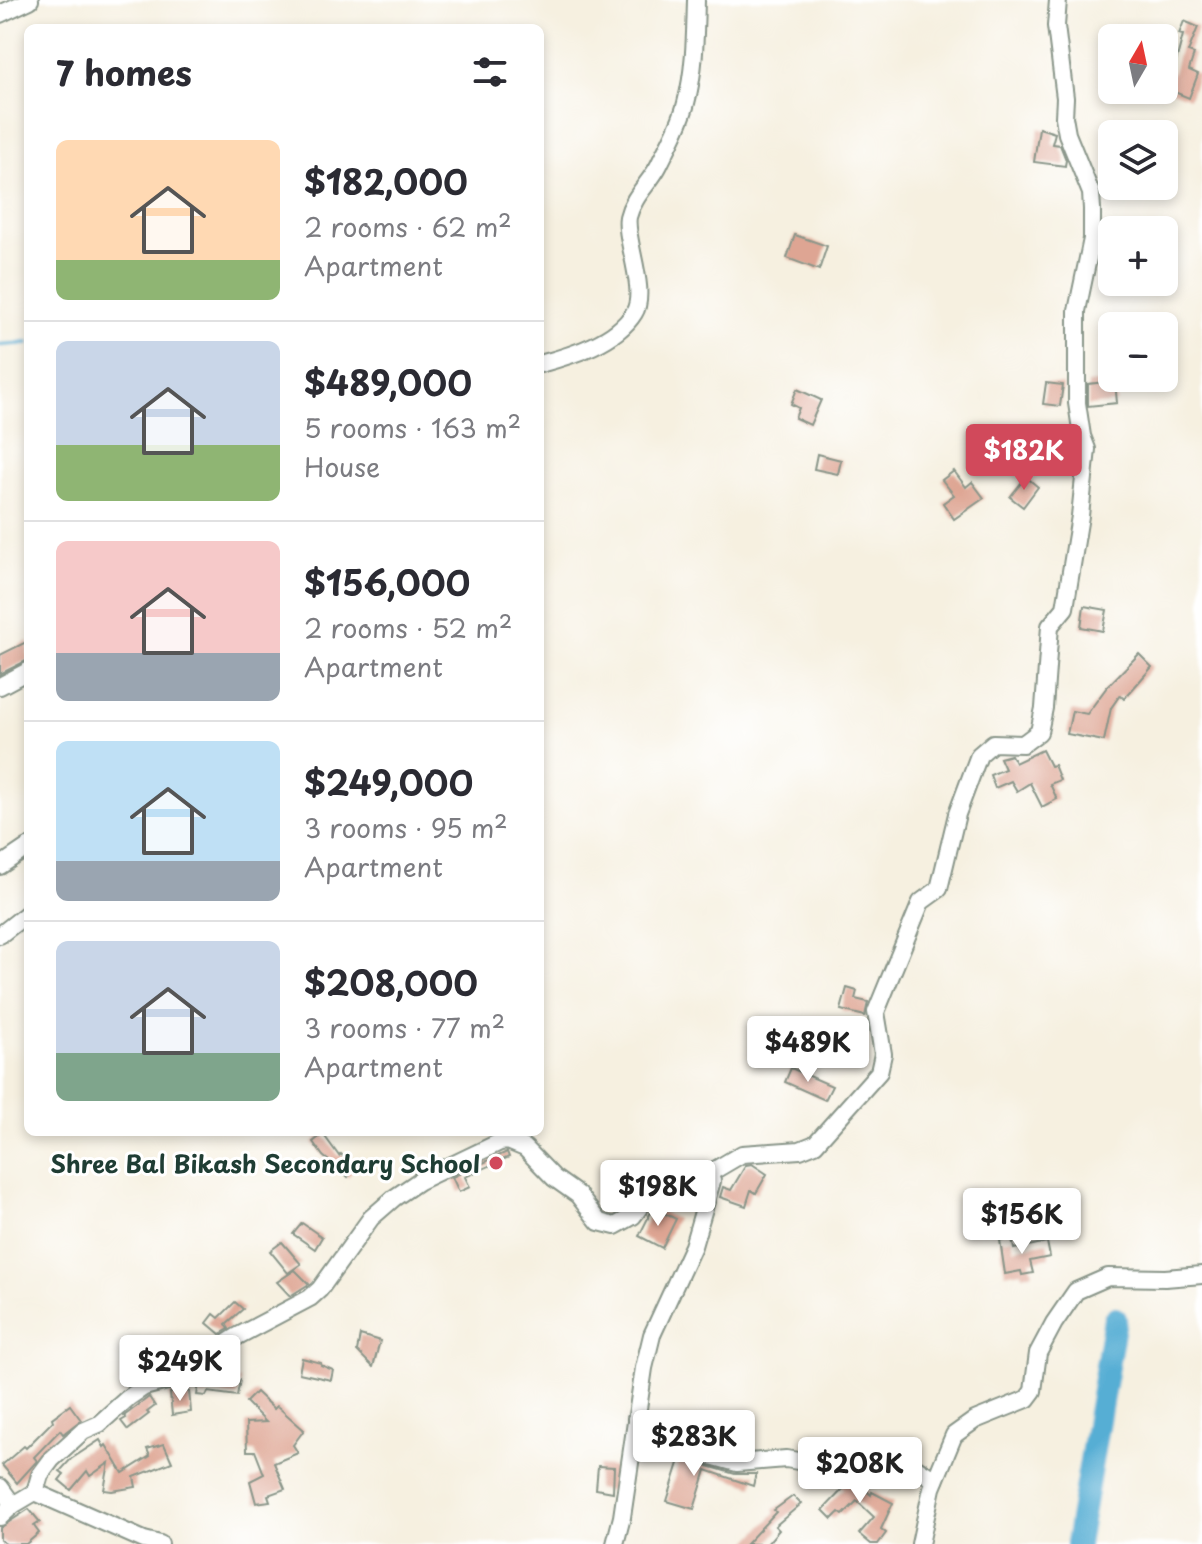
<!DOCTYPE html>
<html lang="en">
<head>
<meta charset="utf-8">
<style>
	body { margin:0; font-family:"Playpen Sans",sans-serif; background:#f7f7f7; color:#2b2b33; height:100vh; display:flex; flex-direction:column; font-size:30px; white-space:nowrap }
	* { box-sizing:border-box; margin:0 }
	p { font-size:26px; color:#7c7c81 }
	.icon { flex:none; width:44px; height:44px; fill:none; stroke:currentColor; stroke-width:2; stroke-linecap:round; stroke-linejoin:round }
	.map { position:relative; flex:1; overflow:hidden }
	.side { position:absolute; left:24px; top:24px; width:520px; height:1112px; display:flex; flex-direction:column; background:#fff; border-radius:12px; box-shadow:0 4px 12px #0003 }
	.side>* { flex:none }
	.needle { width:52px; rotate:9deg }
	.controls { position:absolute; left:1098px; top:24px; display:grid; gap:16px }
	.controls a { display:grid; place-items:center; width:80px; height:80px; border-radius:12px; background:#fff; box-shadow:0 4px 12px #0003; font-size:40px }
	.price { position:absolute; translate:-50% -68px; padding:0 18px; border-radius:8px; background:#fff; color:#222; font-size:26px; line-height:52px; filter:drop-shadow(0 2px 4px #0008) }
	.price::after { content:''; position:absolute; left:50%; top:48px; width:24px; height:18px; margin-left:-12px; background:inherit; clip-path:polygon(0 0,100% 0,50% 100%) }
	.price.current { background:#d1495b; color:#fff }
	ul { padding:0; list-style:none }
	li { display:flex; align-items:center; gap:24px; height:200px; padding:0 32px }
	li+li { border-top:2px solid #e1e1e2 }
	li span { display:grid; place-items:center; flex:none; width:224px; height:160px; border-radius:12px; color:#555 }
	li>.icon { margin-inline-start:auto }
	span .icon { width:96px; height:96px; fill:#fffc; stroke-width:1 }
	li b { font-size:34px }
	h2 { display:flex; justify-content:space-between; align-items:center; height:96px; padding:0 32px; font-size:34px }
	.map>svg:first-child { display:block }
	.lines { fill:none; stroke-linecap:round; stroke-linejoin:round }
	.stream { stroke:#57aed4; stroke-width:4 }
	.river { stroke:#57aed4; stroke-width:24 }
	.building { fill:#dea593 }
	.minor-casing { stroke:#8a968a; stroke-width:20 }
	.minor { stroke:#fff; stroke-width:16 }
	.poi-dot { fill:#d1495b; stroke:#fff; stroke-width:3 }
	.labels { text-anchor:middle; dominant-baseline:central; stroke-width:6; stroke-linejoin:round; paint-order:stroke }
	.poi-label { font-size:24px; font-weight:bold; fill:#1f3d34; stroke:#fff; text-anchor:end }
</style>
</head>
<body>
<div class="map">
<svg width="1202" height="1544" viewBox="0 0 1202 1544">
	<rect width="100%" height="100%" fill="#fff"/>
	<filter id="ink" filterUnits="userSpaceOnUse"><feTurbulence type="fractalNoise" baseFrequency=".0125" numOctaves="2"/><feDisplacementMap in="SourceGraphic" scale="16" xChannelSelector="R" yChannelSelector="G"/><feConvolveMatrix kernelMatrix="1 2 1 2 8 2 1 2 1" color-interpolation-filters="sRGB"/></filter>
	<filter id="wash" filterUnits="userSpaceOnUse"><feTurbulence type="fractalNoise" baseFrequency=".006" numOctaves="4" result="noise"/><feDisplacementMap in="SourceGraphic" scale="32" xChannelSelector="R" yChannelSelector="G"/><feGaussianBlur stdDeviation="1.8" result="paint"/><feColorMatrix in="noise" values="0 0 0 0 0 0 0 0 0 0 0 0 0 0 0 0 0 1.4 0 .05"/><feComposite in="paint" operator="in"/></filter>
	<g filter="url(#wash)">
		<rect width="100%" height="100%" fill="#f6f0e0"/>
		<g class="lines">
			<path class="stream" d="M0,345L28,343"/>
			<path class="river" d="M1077,1544L1115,1319"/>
		</g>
		<g id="blocks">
			<g class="building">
				<path d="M1184,21L1198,27L1188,52L1194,54L1189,70L1198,74L1189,98L1167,89L1174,69L1183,35L1179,34Z"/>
				<path d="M1039,128L1055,133L1052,144L1060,145L1066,160L1065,166L1034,162Z"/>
				<path d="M795,235L827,246L819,270L787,258Z"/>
				<path d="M1115,381L1117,403L1088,406V384Z"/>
				<path d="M1046,383L1063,385L1060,406L1043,404Z"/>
				<path d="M797,389L821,400L810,425L795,418L799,408L791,404Z"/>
				<path d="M1050,448L1074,451L1071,474L1047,471Z"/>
				<path d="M817,454L841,460L838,474L814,469Z"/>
				<path d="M954,471L966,487L972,482L984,498L954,519L943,503L954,495L942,480Z"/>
				<path d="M1026,477L1038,487L1023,507L1010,497Z"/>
				<path d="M1084,606L1107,610L1103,631L1081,627Z"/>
				<path d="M28,641V660L0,674V655Z"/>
				<path d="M1139,654L1152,667L1124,699L1120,695L1111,708L1104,741L1067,734L1072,711L1087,714L1107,687Z"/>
				<path d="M1042,750L1050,766L1054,765L1060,780L1050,784L1057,799L1042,807L1030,783L1017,791L1011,781L995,788L990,775L1005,769L1000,758L1011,755L1015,763Z"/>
				<path d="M847,988L857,991L855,999L868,1002L865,1016L841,1010Z"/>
				<path d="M791,1068L832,1086L825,1100L785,1082Z"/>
				<path d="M323,1134L339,1156L341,1154L354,1168L348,1177L323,1156L313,1142Z"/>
				<path d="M507,1152L509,1157L465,1177L470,1187L459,1192L452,1177Z"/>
				<path d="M752,1164L767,1174L756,1193L751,1190L746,1206L720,1197L723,1187L731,1190L746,1165Z"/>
				<path d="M653,1208L676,1219L662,1248L639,1236Z"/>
				<path d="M302,1223L322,1237L315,1249L293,1234Z"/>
				<path d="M1012,1238L1014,1249L1047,1242L1050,1257L1030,1261L1033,1273L1022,1275L1021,1271L1005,1274L1000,1240Z"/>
				<path d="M282,1242L301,1264L288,1273L270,1251Z"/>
				<path d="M295,1270L309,1284L290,1296L277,1282Z"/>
				<path d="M235,1302L243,1309L226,1324L229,1329L220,1334L207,1323L214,1314L219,1318Z"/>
				<path d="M360,1335L380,1341L373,1367L357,1351Z"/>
				<path d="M302,1358L321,1363V1365L333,1370L331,1380L299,1373Z"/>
				<path d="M200,1377L240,1380L237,1396L208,1392L206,1396L197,1395Z"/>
				<path d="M189,1391L191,1412L172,1415L170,1393Z"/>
				<path d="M256,1392L274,1409L277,1406L304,1430L293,1445L298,1453L274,1463L285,1489L268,1495L270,1501L256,1503L250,1481L264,1474L255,1451H247L246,1423L266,1422L246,1402Z"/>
				<path d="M149,1397L155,1406L147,1412L149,1414L128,1430L121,1421L126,1418L124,1416Z"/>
				<path d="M70,1405L81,1420L63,1434L60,1430L34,1457L37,1461L17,1483L2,1465L24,1446L26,1448L53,1421L52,1418Z"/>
				<path d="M100,1440L104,1447L106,1445L123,1473L150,1456L147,1449L164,1444L172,1462L134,1477L136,1487L112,1491L104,1490L109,1463L90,1476L87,1471L71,1490L59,1480L64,1474L60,1471L71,1459Z"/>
				<path d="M669,1443L708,1466L735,1474H756L753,1486L706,1470L694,1509L667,1501L680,1460L664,1454Z"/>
				<path d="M598,1466L614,1467L613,1492L596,1489Z"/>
				<path d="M842,1468L871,1495L872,1492L893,1503L881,1529L886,1533L878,1544H871L859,1534L874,1517L857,1501L843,1515L839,1512L832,1519L823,1510L844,1488L828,1474L832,1470Z"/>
				<path d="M793,1496L801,1504L775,1526L779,1530L767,1544H746L776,1512L774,1510Z"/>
				<path d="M29,1509L40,1522L34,1526L39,1533L26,1544H6L0,1540V1528Z"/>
			</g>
		</g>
	</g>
	<g filter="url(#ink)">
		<use href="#blocks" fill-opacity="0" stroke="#8a968a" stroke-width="2"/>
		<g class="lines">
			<defs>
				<g id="minor">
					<path d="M0,14L30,0"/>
					<path d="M540,364C573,355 616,342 634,313C648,291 624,238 628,217C633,196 650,183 659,165C668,146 681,124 686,103C695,70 695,35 696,0"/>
					<path d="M0,686L28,671"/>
					<path d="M0,866L28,847"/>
					<path d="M0,935L28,913"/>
					<path d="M636,1419L660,1425L711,1456L737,1463L786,1459L810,1463L866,1453L912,1465L935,1480"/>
					<path d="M0,1487L13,1505"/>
					<path d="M35,1492L40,1475L52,1459L83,1431L99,1424L128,1398L144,1387L179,1378L203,1358L238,1336L310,1298L320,1289L371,1218L394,1198L419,1181L500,1142L508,1141L525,1148L554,1178L578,1195L599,1222L615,1226L633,1216L652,1191L667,1183L682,1182L708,1174L742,1154L800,1150L815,1144L879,1072L883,1054L876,1012L921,902L939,889L957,814L979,755L993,743L1023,744L1039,732L1044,708L1050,626L1065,608L1080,516L1087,449L1082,436L1077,403V311L1092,239V209L1091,193L1067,134L1064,117L1065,98L1056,26L1058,0"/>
					<path d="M0,1517L13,1505L35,1492L144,1540L160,1544"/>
					<path d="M615,1544L622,1517L644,1368L652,1335L693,1246L712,1181L708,1174"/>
					<path d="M920,1544L932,1488L954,1435L975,1420L1027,1399L1033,1391L1038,1353L1054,1323L1076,1291L1108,1277L1165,1278L1202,1275"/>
				</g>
			</defs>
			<use href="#minor" class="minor-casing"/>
			<use href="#minor" class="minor"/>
		</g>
	</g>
	<circle class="poi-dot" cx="496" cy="1163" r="8"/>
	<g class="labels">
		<g class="poi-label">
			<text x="480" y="1163">Shree Bal Bikash Secondary School</text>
		</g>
	</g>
</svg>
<div class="controls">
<a><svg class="needle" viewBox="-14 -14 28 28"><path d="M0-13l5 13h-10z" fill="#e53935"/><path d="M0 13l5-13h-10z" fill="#7c7c81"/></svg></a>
<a><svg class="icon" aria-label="layers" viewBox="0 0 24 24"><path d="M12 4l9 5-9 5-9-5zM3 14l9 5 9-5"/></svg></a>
<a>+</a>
<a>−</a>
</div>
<b class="price current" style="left:1024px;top:492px">$182K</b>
<b class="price" style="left:808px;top:1084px">$489K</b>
<b class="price" style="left:658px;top:1228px">$198K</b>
<b class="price" style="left:1022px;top:1256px">$156K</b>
<b class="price" style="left:180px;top:1403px">$249K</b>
<b class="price" style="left:694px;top:1478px">$283K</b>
<b class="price" style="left:860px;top:1505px">$208K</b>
<section class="side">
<h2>7 homes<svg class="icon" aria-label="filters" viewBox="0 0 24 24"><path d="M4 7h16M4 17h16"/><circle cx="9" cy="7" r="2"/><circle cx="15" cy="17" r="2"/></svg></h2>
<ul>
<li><span style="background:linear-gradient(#ffd9b3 75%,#8fb573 0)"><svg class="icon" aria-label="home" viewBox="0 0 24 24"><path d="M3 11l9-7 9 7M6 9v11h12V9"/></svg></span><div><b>$182,000</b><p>2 rooms · 62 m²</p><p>Apartment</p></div></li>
<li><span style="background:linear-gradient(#c9d6e8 65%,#8fb573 0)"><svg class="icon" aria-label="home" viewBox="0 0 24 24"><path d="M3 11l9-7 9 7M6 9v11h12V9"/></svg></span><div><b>$489,000</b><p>5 rooms · 163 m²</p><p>House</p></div></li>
<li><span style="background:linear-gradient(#f6c9c9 70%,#9aa5b1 0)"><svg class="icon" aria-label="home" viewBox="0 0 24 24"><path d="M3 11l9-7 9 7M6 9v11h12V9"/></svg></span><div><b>$156,000</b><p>2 rooms · 52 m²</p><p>Apartment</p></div></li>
<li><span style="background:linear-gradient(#bfe0f5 75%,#9aa5b1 0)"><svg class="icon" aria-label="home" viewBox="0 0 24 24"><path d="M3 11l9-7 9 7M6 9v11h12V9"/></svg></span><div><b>$249,000</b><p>3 rooms · 95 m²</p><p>Apartment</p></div></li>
<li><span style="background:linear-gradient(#c9d6e8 70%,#7fa58c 0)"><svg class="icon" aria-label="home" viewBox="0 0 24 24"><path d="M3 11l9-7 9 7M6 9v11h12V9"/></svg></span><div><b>$208,000</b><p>3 rooms · 77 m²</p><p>Apartment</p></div></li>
</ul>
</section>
</div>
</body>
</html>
